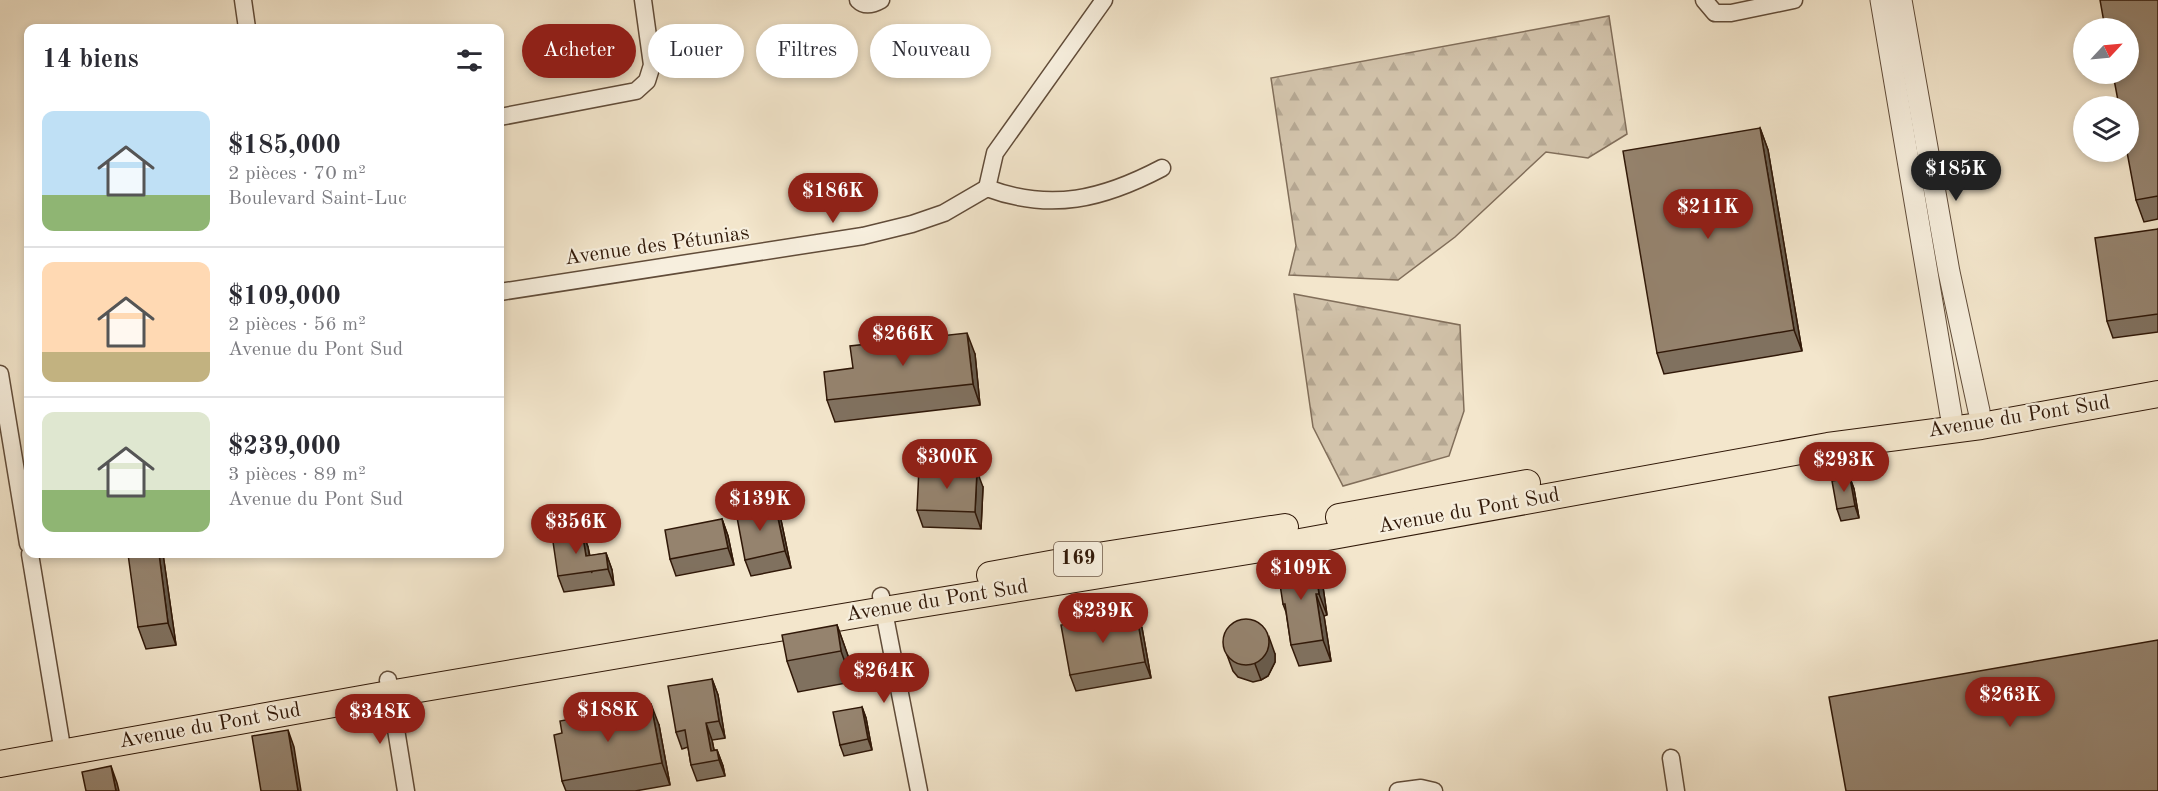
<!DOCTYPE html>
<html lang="fr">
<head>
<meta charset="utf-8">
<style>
	body { margin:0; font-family:"Old Standard TT",serif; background:#f7f7f7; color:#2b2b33; height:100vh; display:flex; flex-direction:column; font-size:22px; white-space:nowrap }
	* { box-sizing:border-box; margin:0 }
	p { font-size:20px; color:#7c7c81 }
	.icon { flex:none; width:33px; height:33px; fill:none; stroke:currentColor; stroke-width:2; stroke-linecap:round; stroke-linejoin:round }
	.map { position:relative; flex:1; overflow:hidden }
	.details { position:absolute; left:24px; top:24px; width:480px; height:534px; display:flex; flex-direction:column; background:#fff; border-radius:12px; box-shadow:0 3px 9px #0003 }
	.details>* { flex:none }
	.top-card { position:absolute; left:522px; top:24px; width:570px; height:54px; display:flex; gap:12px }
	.needle { width:39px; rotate:64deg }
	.controls { position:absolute; left:2073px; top:18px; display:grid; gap:12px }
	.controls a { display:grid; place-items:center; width:66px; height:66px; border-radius:50%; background:#fff; box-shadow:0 3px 9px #0003; font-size:30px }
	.price { position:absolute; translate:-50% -51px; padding:0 14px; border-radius:21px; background:#8f2418; color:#fff; font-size:20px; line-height:39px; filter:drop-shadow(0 2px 3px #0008) }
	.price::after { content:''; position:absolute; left:50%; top:36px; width:18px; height:14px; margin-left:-9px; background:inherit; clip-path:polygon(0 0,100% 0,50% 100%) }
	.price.active { background:#222; color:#fff }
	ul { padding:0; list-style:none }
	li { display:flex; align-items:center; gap:18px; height:150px; padding:0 18px }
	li+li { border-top:2px solid #e1e1e2 }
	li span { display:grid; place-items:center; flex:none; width:168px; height:120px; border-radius:12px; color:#555 }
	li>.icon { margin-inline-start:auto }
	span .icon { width:72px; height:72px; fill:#fffc; stroke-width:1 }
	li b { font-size:26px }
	h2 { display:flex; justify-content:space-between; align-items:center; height:72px; padding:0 18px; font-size:26px }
	.pill { padding:0 21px; border-radius:27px; background:#fff; box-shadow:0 3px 9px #0003; font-size:21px; line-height:54px }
	.pill.active { background:#8f2418; color:#fff }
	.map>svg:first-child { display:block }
	.forest { fill:url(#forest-firs); stroke:#816e5a; stroke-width:1.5 }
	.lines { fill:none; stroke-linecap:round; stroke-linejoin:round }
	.minor-casing { stroke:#614c39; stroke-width:19 }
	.tertiary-casing { stroke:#614c39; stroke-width:23 }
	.primary-casing { stroke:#301808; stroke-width:28 }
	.minor { stroke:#f7efde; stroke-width:16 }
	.tertiary { stroke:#f7efde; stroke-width:21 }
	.primary { stroke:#f3e6cc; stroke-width:26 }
	.wall { fill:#80715f; stroke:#301808; stroke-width:1.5 }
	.shaded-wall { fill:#685c4d; stroke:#301808; stroke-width:1.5 }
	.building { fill:#95836e; stroke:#301808; stroke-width:1.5 }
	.labels { text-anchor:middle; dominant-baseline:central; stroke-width:4.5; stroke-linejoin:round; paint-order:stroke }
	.shield { fill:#f7efde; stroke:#6c5848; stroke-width:1.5 }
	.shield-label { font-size:20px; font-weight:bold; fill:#301808 }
	.street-label { font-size:21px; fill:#301808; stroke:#f7efde }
</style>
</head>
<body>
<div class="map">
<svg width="2158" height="791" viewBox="0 0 2158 791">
	<defs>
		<pattern id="forest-firs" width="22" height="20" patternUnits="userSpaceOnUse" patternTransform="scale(1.5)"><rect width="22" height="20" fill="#d2c3ab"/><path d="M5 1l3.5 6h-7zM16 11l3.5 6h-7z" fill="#b5a792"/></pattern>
	</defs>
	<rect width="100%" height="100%" fill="#f3e6cc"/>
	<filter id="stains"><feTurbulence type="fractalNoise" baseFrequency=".00333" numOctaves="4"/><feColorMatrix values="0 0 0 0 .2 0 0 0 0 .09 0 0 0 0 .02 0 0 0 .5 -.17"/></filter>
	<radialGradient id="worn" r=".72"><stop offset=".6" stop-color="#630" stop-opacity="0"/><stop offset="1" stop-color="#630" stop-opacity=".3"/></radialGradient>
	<g class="forest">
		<path d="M1609,16L1627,134L1588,158L1546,152L1455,237L1398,280L1289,275L1296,246L1271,78Z"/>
		<path d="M1294,294L1460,325L1464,411L1449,456L1343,486L1313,427Z"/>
	</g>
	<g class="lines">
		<defs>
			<g id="minor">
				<path d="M243,0L247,28"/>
				<path d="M858,0C865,7 874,4 881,0"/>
				<path d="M1704,0L1715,13H1731L1794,0"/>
				<path d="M500,117L636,91L647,81L652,65L643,0"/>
				<path d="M987,188L995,153L1104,0"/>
				<path d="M500,292L863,236L912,224L944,213L987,188C1051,212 1103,199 1162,168"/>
				<path d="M0,374L28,544"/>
				<path d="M30,554L63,753"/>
				<path d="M881,596L919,791"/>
				<path d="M388,680L406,791"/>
				<path d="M1671,758L1676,791"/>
				<path d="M1398,791L1421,788L1434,791"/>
			</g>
			<g id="tertiary">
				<path d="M1881,0L1951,415"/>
				<path d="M1901,0L1949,272L1979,411"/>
			</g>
			<g id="primary">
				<path d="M1339,517L1527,483"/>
				<path d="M990,575L1072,560L1285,527"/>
				<path d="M0,764L389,694L884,610L1278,546L1828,446L1981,426L2158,394"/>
			</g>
		</defs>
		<use href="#minor" class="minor-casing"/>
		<use href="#tertiary" class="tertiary-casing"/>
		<use href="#primary" class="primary-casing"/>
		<use href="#minor" class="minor"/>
		<use href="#tertiary" class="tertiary"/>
		<use href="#primary" class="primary"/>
	</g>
	<g class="wall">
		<path d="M2158,0V219L2144,222L2136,200Z"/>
		<path d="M1760,128L1768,150L1802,351L1664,374L1657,353Z"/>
		<path d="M2158,229V332L2113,338L2107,321Z"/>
		<path d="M975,354L980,405L835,422L827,400L853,368Z"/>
		<path d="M1850,478L1854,489L1859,518L1841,521L1837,509Z"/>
		<path d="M983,487L981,529L923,527L917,510Z"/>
		<path d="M775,504L781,520L791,568L751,576L745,560Z"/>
		<path d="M722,519L728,536L734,565L676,576L670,559Z"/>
		<path d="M582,531L588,547L590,556L606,553L612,570L614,585L564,592L558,576Z"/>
		<path d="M163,554L176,645L146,649L138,627Z"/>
		<path d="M1314,559L1322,580L1327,615L1324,616L1331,661L1299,666L1291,645L1286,612L1283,604Z"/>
		<path d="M837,625L848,656L852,682L798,692L787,661Z"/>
		<path d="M1142,628L1151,678L1076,691L1070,675Z"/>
		<path d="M1275,654V662L1268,676L1261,680L1253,682L1238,677L1233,671L1227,655Z"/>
		<path d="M712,679L718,695L725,738L712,740L714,750H717L723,766L725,776L697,781L691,765L688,747L682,749L676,732Z"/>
		<path d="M862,707L866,718L872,750L844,756L840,745Z"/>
		<path d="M659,725L670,785L635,791H566L562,781Z"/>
	</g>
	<g class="shaded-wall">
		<path d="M1760,128L1768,150L1802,351L1794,330Z"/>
		<path d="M967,333L975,354L980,405L973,384Z"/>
		<path d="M977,471L983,487L981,529L975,512Z"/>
		<path d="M1850,478L1854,489L1859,518L1855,506Z"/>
		<path d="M775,504L781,520L791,568L785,551Z"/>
		<path d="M722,519L728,536L734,565L728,548Z"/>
		<path d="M582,531L588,547L592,573L586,556Z"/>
		<path d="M606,553L612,570L614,585L608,569Z"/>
		<path d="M159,554H163L176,645L168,623Z"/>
		<path d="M1314,559L1322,580L1327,615L1319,594Z"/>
		<path d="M1316,594L1324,616L1331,661L1323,640Z"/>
		<path d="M1136,612L1142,628L1151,678L1145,662Z"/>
		<path d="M837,625L848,656L852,682L841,651Z"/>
		<path d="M1269,637L1275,654V662L1268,676L1261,680L1255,664Z"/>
		<path d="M712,679L718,695L725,738L719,721Z"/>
		<path d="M651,704L659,725L670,785L662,763Z"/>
		<path d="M862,707L866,718L872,750L868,739Z"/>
		<path d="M706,723L712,740L716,760L711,751Z"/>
		<path d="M288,730L294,747L301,791H298Z"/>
		<path d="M717,750L723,766L725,776L719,760Z"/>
		<path d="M111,766L117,783L119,791H116Z"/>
	</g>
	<g class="building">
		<path d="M2100,0H2158V196L2136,200L2127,152H2128V106H2119L2113,74H2128V28H2105Z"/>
		<path d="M1760,128L1794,330L1657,353L1623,151Z"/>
		<path d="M2158,229V314L2107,321L2095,238Z"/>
		<path d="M967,333L973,384L827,400L824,372L853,368L850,346Z"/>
		<path d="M919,468L977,471L975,512L917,510Z"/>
		<path d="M1850,478L1855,506L1837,509L1832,481Z"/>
		<path d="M775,504L785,551L745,560L736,512Z"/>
		<path d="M722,519L728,548L670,559L665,530Z"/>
		<path d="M582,531L586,556L606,553L608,569L558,576L552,535Z"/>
		<path d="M128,554H159L168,623L138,627Z"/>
		<path d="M1314,559L1319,594H1316L1323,640L1291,645L1285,604H1283L1277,565Z"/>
		<path d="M1136,612L1145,662L1070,675L1061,625Z"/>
		<circle cx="1246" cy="642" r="23"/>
		<path d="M837,625L841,651L787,661L782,635Z"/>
		<path d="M2158,640V791H1846L1829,697Z"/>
		<path d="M712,679L719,721L706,723L711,751L717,750L719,760L691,765L685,730L676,732L668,686Z"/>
		<path d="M651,704L662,763L562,781L554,735L562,733L560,721Z"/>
		<path d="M862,707L868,739L840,745L833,712Z"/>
		<path d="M288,730L298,791H261L252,736Z"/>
		<path d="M111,766L116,791H86L82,772Z"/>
	</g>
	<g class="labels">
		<rect class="shield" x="1054" y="542" width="48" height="34" rx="4.5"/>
		<g class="shield-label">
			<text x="1078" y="559">169</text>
		</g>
		<g class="street-label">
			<text transform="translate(657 246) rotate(-8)">Avenue des Pétunias</text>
			<text transform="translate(2019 417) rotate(-9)">Avenue du Pont Sud</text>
			<text transform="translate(1469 511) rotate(-10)">Avenue du Pont Sud</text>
			<text transform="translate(937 601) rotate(-9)">Avenue du Pont Sud</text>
			<text transform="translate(210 726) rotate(-10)">Avenue du Pont Sud</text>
		</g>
	</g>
	<rect width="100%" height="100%" filter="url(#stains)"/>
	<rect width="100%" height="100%" fill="url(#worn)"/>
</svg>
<div class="controls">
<a><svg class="needle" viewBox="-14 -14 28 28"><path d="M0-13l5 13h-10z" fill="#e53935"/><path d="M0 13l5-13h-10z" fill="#7c7c81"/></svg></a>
<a><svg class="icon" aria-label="layers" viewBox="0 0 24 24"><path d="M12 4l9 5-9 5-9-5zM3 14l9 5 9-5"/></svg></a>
</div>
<b class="price active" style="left:1956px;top:202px">$185K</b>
<b class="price" style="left:833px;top:224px">$186K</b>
<b class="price" style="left:1708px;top:240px">$211K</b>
<b class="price" style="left:903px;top:367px">$266K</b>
<b class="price" style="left:947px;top:490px">$300K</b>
<b class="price" style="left:1844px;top:493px">$293K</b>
<b class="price" style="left:760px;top:532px">$139K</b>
<b class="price" style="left:576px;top:555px">$356K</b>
<b class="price" style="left:1301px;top:601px">$109K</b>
<b class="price" style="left:1103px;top:644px">$239K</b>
<b class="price" style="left:884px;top:704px">$264K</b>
<b class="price" style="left:2010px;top:728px">$263K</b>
<b class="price" style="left:608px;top:743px">$188K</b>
<b class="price" style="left:380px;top:745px">$348K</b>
<div class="top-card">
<a class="pill active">Acheter</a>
<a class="pill">Louer</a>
<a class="pill">Filtres</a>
<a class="pill">Nouveau</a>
</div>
<section class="details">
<h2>14 biens<svg class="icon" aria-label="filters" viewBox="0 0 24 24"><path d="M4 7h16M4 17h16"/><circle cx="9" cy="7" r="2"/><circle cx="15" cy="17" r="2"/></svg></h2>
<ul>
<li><span style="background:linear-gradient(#bfe0f5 70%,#8fb573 0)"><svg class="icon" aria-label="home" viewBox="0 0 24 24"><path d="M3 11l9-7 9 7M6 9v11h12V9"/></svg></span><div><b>$185,000</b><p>2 pièces · 70 m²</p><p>Boulevard Saint-Luc</p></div></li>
<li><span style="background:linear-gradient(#ffd9b3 75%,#c2b280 0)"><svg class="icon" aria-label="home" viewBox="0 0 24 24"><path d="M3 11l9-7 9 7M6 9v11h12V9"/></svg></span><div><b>$109,000</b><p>2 pièces · 56 m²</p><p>Avenue du Pont Sud</p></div></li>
<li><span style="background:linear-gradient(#dfe7d0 65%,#8fb573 0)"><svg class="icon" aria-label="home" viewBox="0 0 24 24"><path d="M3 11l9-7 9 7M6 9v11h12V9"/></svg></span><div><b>$239,000</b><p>3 pièces · 89 m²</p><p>Avenue du Pont Sud</p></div></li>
</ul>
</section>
</div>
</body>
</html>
